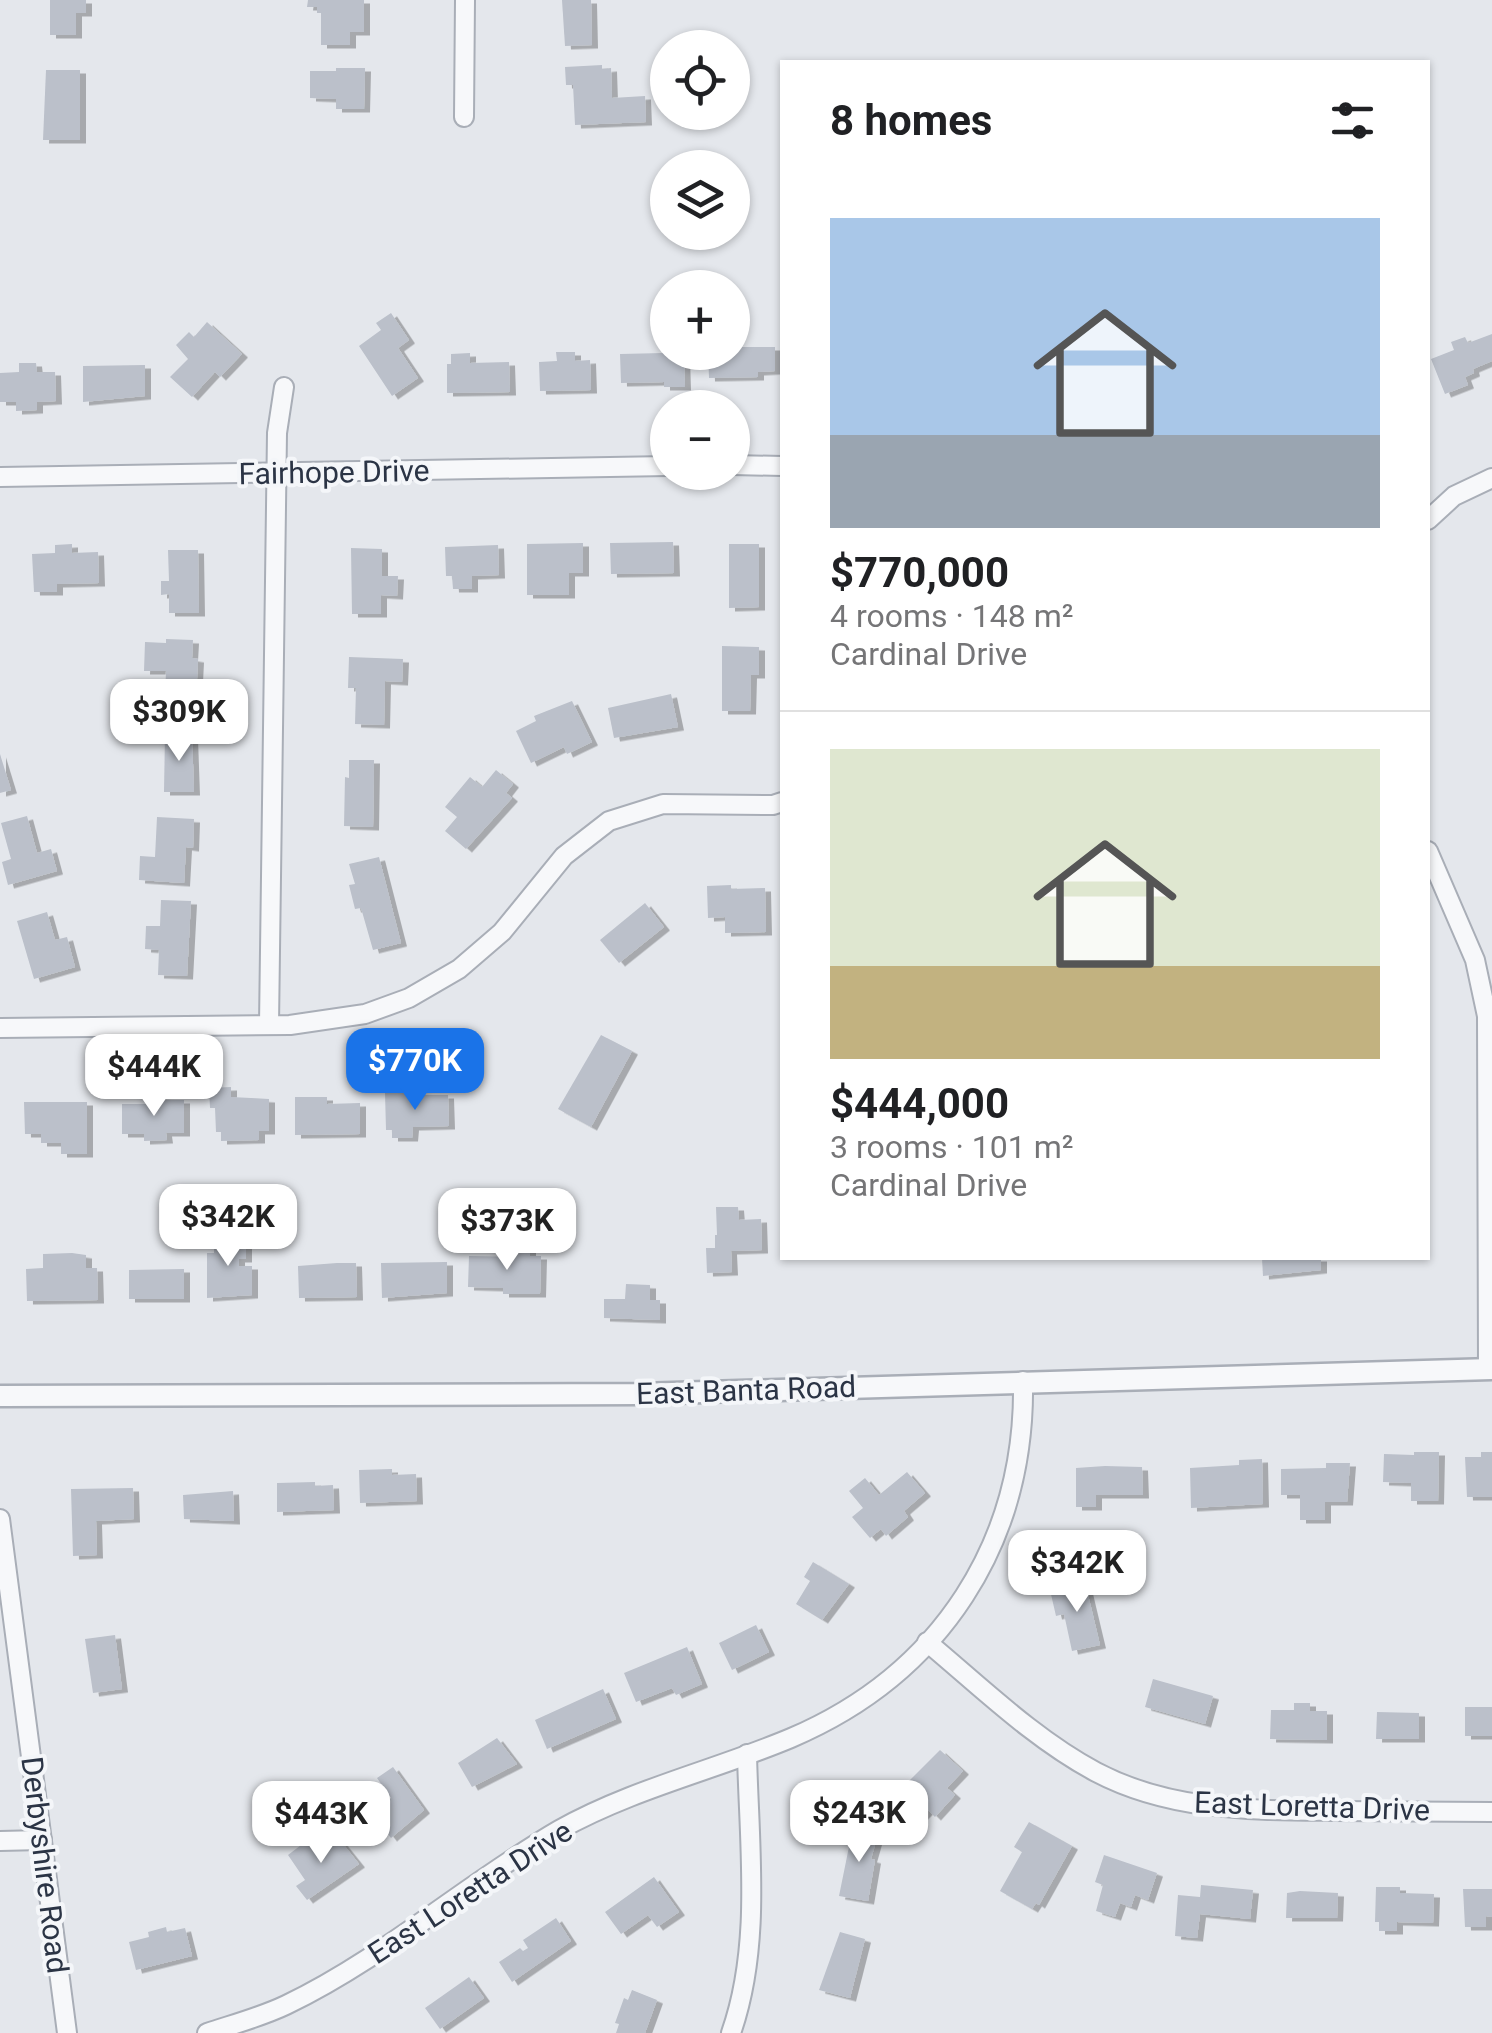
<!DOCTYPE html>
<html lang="en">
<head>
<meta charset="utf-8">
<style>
	body { margin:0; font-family:Roboto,sans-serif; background:#f6f6f6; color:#202124; height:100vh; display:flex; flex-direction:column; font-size:38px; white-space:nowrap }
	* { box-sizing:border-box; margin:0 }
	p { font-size:32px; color:#757577 }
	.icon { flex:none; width:55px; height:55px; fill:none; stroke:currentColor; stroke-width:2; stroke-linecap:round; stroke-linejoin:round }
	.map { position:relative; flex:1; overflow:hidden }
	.sheet { position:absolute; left:780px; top:60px; width:650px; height:1200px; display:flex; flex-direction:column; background:#fff; border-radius:0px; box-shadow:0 2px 8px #0004 }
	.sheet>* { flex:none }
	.buttons { position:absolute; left:650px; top:30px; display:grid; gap:20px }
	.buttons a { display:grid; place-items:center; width:100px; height:100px; border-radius:50%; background:#fff; box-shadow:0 2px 8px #0004; font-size:50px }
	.price { position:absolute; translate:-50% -85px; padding:0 22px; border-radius:20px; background:#fff; color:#222; font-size:32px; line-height:65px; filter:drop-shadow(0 2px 5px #0008) }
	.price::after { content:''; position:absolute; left:50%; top:60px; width:30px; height:22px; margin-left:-15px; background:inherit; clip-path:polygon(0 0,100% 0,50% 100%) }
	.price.on { background:#1a73e8; color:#fff }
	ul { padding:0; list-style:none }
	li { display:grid; align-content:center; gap:20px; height:530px; padding:0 50px }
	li+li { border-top:2px solid #e0e0e0 }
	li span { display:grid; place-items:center; height:310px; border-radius:0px; color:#555 }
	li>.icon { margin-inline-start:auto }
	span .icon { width:180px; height:180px; fill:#fffc; stroke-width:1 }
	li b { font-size:42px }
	h2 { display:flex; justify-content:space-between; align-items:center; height:120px; padding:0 50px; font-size:42px }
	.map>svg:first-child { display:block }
	.building { fill:#bbc0ca; filter:url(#shadow) }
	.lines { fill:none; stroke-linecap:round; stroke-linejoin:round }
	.minor-casing { stroke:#a9aeb7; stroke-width:22 }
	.tertiary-casing { stroke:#a9aeb7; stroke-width:25 }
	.minor { stroke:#f7f8fa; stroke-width:18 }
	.tertiary { stroke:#f7f8fa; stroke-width:20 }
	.labels { text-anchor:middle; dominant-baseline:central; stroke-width:8; stroke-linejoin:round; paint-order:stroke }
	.street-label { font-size:30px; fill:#2b3445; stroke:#f4f6f9 }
</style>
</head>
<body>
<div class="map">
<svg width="1492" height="2033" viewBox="0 0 1492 2033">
	<defs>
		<filter id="shadow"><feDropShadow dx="6" dy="3.5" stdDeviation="0" flood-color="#0004"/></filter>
	</defs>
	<rect width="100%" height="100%" fill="#e4e7ec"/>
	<g class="building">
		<path d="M50,0H86V13H76V35H50Z"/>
		<path d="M308,0H364V32H350V45H321V13H317V7H307Z"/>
		<path d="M562,0H591L592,45L565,46Z"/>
		<path d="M602,65V69L611,68L612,98L645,96L646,122L575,125L573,85H566L565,67Z"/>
		<path d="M336,68H365L364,109H336V99L310,98V71H336Z"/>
		<path d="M46,70H80V140H43Z"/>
		<path d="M391,313L409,340L398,348L418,378L392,396L359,346L381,330L376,323Z"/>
		<path d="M207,322L242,354L220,377L215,372L192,397L170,377L188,359L176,345L189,332L194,337Z"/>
		<path d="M1492,334V361L1473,369L1474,373L1465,377L1468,385L1445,394L1431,359L1454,350L1451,342L1465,337L1468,343Z"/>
		<path d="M663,344H668V352L684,353L685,387H664V382L621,383L620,354L663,353Z"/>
		<path d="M732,347H775V371L758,372V377L709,378L708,352H732Z"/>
		<path d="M556,352H575V361L590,360L591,390L540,391L539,362L557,361Z"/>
		<path d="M470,353V363L509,362L510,392L447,393V364H451V354Z"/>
		<path d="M19,363H36L37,372H55L56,401L37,402V410L16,411V402H0V373L19,372Z"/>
		<path d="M145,365V396L83,402V366Z"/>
		<path d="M673,542L674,573L611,574L610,543Z"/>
		<path d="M583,543V573H569V595H527V544Z"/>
		<path d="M72,544V553L98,552L99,583L57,584V592H34L32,554L55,553V545Z"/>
		<path d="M729,544H759V607L729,608Z"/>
		<path d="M498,545L499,575L472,576V589H453L452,576H446L445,547Z"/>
		<path d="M351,548L382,549V576H398L397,596L381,595V614H352Z"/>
		<path d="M168,550H198L199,613H169V594L161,595V581H169Z"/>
		<path d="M166,639L193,640L192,658L198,659L196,699L165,698L166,671H144L145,642L166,643Z"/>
		<path d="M722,646L759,647V675H751L750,711H722Z"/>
		<path d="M349,657L403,659L402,682L385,681L384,725L355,724L356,688H348Z"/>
		<path d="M671,694L678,727L614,738L608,708Z"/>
		<path d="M572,701L592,742L567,754L564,747L531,763L516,731L536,721L534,716Z"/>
		<path d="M165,735H192L194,792H164Z"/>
		<path d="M0,754L11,790L0,793Z"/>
		<path d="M349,760H374L373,827L344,826L345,777L349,778Z"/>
		<path d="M496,770L513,784L506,793L512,798L466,849L445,831L457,817L445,807L470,777L482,787Z"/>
		<path d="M27,816L37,853L51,849L57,871L8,885L2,862L11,859L1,823Z"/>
		<path d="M157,817L194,819L193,848L186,847L184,883L139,880L140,856L155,857Z"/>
		<path d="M379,857L401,943L373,950L361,908L355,909L349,885L355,884L349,864Z"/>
		<path d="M731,885V889L765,888L766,932L725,933V917L708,918L707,886Z"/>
		<path d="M161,900L191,901L187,976L158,975L159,950L145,949L146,926H160Z"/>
		<path d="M645,903L664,927L619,963L600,940Z"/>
		<path d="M47,912L55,940L67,937L75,967L34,979L17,921Z"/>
		<path d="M601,1035L632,1051L591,1127L558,1109Z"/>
		<path d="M231,1087V1097L269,1099V1131H259V1140L221,1141V1132H216L215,1108H210L209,1088Z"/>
		<path d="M416,1092V1095H448L449,1126L413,1127L412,1138H392V1130H386L385,1093Z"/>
		<path d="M295,1097H327V1104L360,1103V1134L295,1135Z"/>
		<path d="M155,1100H184V1133H166L167,1140L144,1141V1134H122V1104H155Z"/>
		<path d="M24,1102H87V1154H61V1143H41V1134H25Z"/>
		<path d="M716,1207H738L739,1220L761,1219L762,1250L731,1251L732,1272L707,1273L706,1248H715V1235H717Z"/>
		<path d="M214,1236H246V1259H239V1266H252V1295L207,1298V1253H214Z"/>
		<path d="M516,1247H530V1256H541L540,1294H503V1288L468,1287L469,1256L516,1257Z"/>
		<path d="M72,1253L86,1255V1268H97L98,1300L27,1301L26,1269L43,1268V1254Z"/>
		<path d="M1262,1258H1321V1270L1263,1276Z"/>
		<path d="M447,1262V1293L382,1298L381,1263Z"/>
		<path d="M337,1263H356L357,1297L299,1298L298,1266Z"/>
		<path d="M184,1269V1299H129V1270Z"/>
		<path d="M626,1284L650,1285V1300H660V1320L604,1318V1299H625Z"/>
		<path d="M1414,1452H1439L1438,1501H1411V1483L1383,1482L1384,1454L1414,1455Z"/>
		<path d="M1481,1452H1492V1497H1467L1465,1457H1481Z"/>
		<path d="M1262,1459L1263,1504L1191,1508L1190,1468L1239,1465V1460Z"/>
		<path d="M1326,1463H1350L1347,1502H1325V1520H1300V1495H1281V1469L1326,1468Z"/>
		<path d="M1105,1466L1142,1467L1143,1495H1096V1507H1076V1468Z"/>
		<path d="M392,1469V1475L416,1474L417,1501L360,1503L359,1470Z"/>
		<path d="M907,1472L925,1493L904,1511L908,1517L886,1536L881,1529L870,1538L852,1517L863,1508L849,1491L865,1478L879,1495Z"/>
		<path d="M315,1482V1486L333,1485L334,1510L277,1512V1483Z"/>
		<path d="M133,1488L134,1519L96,1521L97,1555L73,1556L71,1489Z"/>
		<path d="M233,1491L234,1521L184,1519L183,1495Z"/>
		<path d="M813,1562L849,1584L822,1620L796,1604L810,1581L804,1577Z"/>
		<path d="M1085,1582L1100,1645L1072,1651L1064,1614L1056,1616L1050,1590Z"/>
		<path d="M756,1625L769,1652L732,1670L719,1643Z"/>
		<path d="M115,1635L122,1689L93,1693L85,1639Z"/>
		<path d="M687,1647L702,1684L676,1695L672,1688L636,1702L624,1673Z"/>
		<path d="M1153,1679L1213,1696L1205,1724L1145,1707Z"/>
		<path d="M603,1689L616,1719L547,1749L535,1720Z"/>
		<path d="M1294,1703H1310V1711H1327V1740L1270,1739L1271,1710H1294Z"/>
		<rect x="1465" y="1707" width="27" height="29"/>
		<path d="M1377,1712L1419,1713V1739H1376Z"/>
		<path d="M497,1738L517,1764L472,1787L458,1763Z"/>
		<path d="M940,1750L963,1771L947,1788L955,1795L935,1817L928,1810L919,1819L912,1813L909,1816L903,1810L906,1807L894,1796Z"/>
		<path d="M393,1767L424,1810L391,1838L371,1812L391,1798L377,1778Z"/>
		<path d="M1029,1822L1072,1846L1039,1905L1036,1903L1032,1909L1000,1891L1022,1852L1014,1847Z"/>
		<path d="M853,1827L879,1831L871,1859L875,1860L868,1901L839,1896Z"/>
		<path d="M309,1839L320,1853L339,1839L359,1864L307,1900L296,1886L305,1880L288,1855Z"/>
		<path d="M1104,1855L1157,1873L1148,1900L1135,1895L1131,1907L1120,1903L1115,1917L1096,1911L1103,1885L1095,1882Z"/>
		<path d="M654,1877L679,1912L657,1927L648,1915L621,1934L605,1912Z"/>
		<path d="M1201,1885L1253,1890L1250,1919L1200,1914L1197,1938L1175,1936L1178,1895L1200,1897Z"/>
		<path d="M1376,1887H1400V1893L1434,1894L1433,1923L1397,1922V1931H1379V1922H1375Z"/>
		<path d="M1463,1889H1492V1917L1486,1916V1927H1465Z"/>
		<path d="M1300,1891L1338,1893L1337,1918H1286L1287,1893Z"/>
		<path d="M556,1918L571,1941L512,1982L499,1962L520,1948L523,1951L528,1948L523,1940Z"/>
		<path d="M166,1927L167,1932L185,1928L192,1956L136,1970L129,1942L149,1937L148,1932Z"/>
		<path d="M840,1932L865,1939L850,1998L819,1990Z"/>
		<path d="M469,1977L484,1998L440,2029L425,2008Z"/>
		<path d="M632,1990L657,2000L645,2033H616L619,2024L615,2023L624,1998L628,2000Z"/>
	</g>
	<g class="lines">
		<defs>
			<g id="minor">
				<path d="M464,117L465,0"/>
				<path d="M732,465L782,466"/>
				<path d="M0,477L668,466"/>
				<path d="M1428,520L1454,496L1492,478"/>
				<path d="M1428,851L1475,960L1487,1016L1488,1369"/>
				<path d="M269,1025L277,433L284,387"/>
				<path d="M0,1028L290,1025L365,1014L409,998L459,969L502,932L564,856L609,821L663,804L773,805L782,802"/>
				<path d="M0,1519L67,2033"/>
				<path d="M927,1642C981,1687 1034,1739 1096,1772C1170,1811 1251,1810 1333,1811C1386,1811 1439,1812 1492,1812"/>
				<path d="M0,1841L42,1840"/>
				<path d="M207,2033C234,2024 261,2017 286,2005C384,1958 466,1884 559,1830C632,1789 715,1770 791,1738C941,1674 1026,1542 1023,1381"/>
				<path d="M731,2033C762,1945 749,1846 747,1754"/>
			</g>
			<path id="tertiary" d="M0,1396L639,1394L1492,1369"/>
		</defs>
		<use href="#minor" class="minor-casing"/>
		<use href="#tertiary" class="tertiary-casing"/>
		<use href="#minor" class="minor"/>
		<use href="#tertiary" class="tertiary"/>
	</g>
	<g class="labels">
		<g class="street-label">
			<text transform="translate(334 472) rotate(-1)">Fairhope Drive</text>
			<text transform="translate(746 1390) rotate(-2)">East Banta Road</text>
			<text transform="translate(1312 1806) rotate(2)">East Loretta Drive</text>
			<text transform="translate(45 1865) rotate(83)">Derbyshire Road</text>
			<text transform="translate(470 1892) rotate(-33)">East Loretta Drive</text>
		</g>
	</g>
</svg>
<div class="buttons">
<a><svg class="icon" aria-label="locate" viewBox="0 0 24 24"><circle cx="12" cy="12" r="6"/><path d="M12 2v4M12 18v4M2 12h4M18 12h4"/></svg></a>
<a><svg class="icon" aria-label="layers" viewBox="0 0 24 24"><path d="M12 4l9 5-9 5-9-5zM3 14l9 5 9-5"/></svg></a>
<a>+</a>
<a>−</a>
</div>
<b class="price" style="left:179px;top:764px">$309K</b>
<b class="price on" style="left:415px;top:1113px">$770K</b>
<b class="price" style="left:154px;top:1119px">$444K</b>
<b class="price" style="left:228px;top:1269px">$342K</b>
<b class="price" style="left:507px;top:1273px">$373K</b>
<b class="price" style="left:1077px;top:1615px">$342K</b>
<b class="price" style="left:859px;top:1865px">$243K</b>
<b class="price" style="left:321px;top:1866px">$443K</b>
<section class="sheet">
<h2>8 homes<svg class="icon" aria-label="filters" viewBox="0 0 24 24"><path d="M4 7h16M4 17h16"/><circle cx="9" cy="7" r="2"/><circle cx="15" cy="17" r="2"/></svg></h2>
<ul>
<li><span style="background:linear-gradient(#a9c7e8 70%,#9aa5b1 0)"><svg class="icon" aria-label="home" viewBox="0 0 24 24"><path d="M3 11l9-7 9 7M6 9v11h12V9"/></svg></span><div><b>$770,000</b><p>4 rooms · 148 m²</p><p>Cardinal Drive</p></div></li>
<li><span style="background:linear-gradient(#dfe7d0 70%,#c2b280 0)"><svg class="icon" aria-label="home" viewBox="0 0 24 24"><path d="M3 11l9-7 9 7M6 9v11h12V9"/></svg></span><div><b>$444,000</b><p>3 rooms · 101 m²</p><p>Cardinal Drive</p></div></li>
</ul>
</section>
</div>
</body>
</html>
